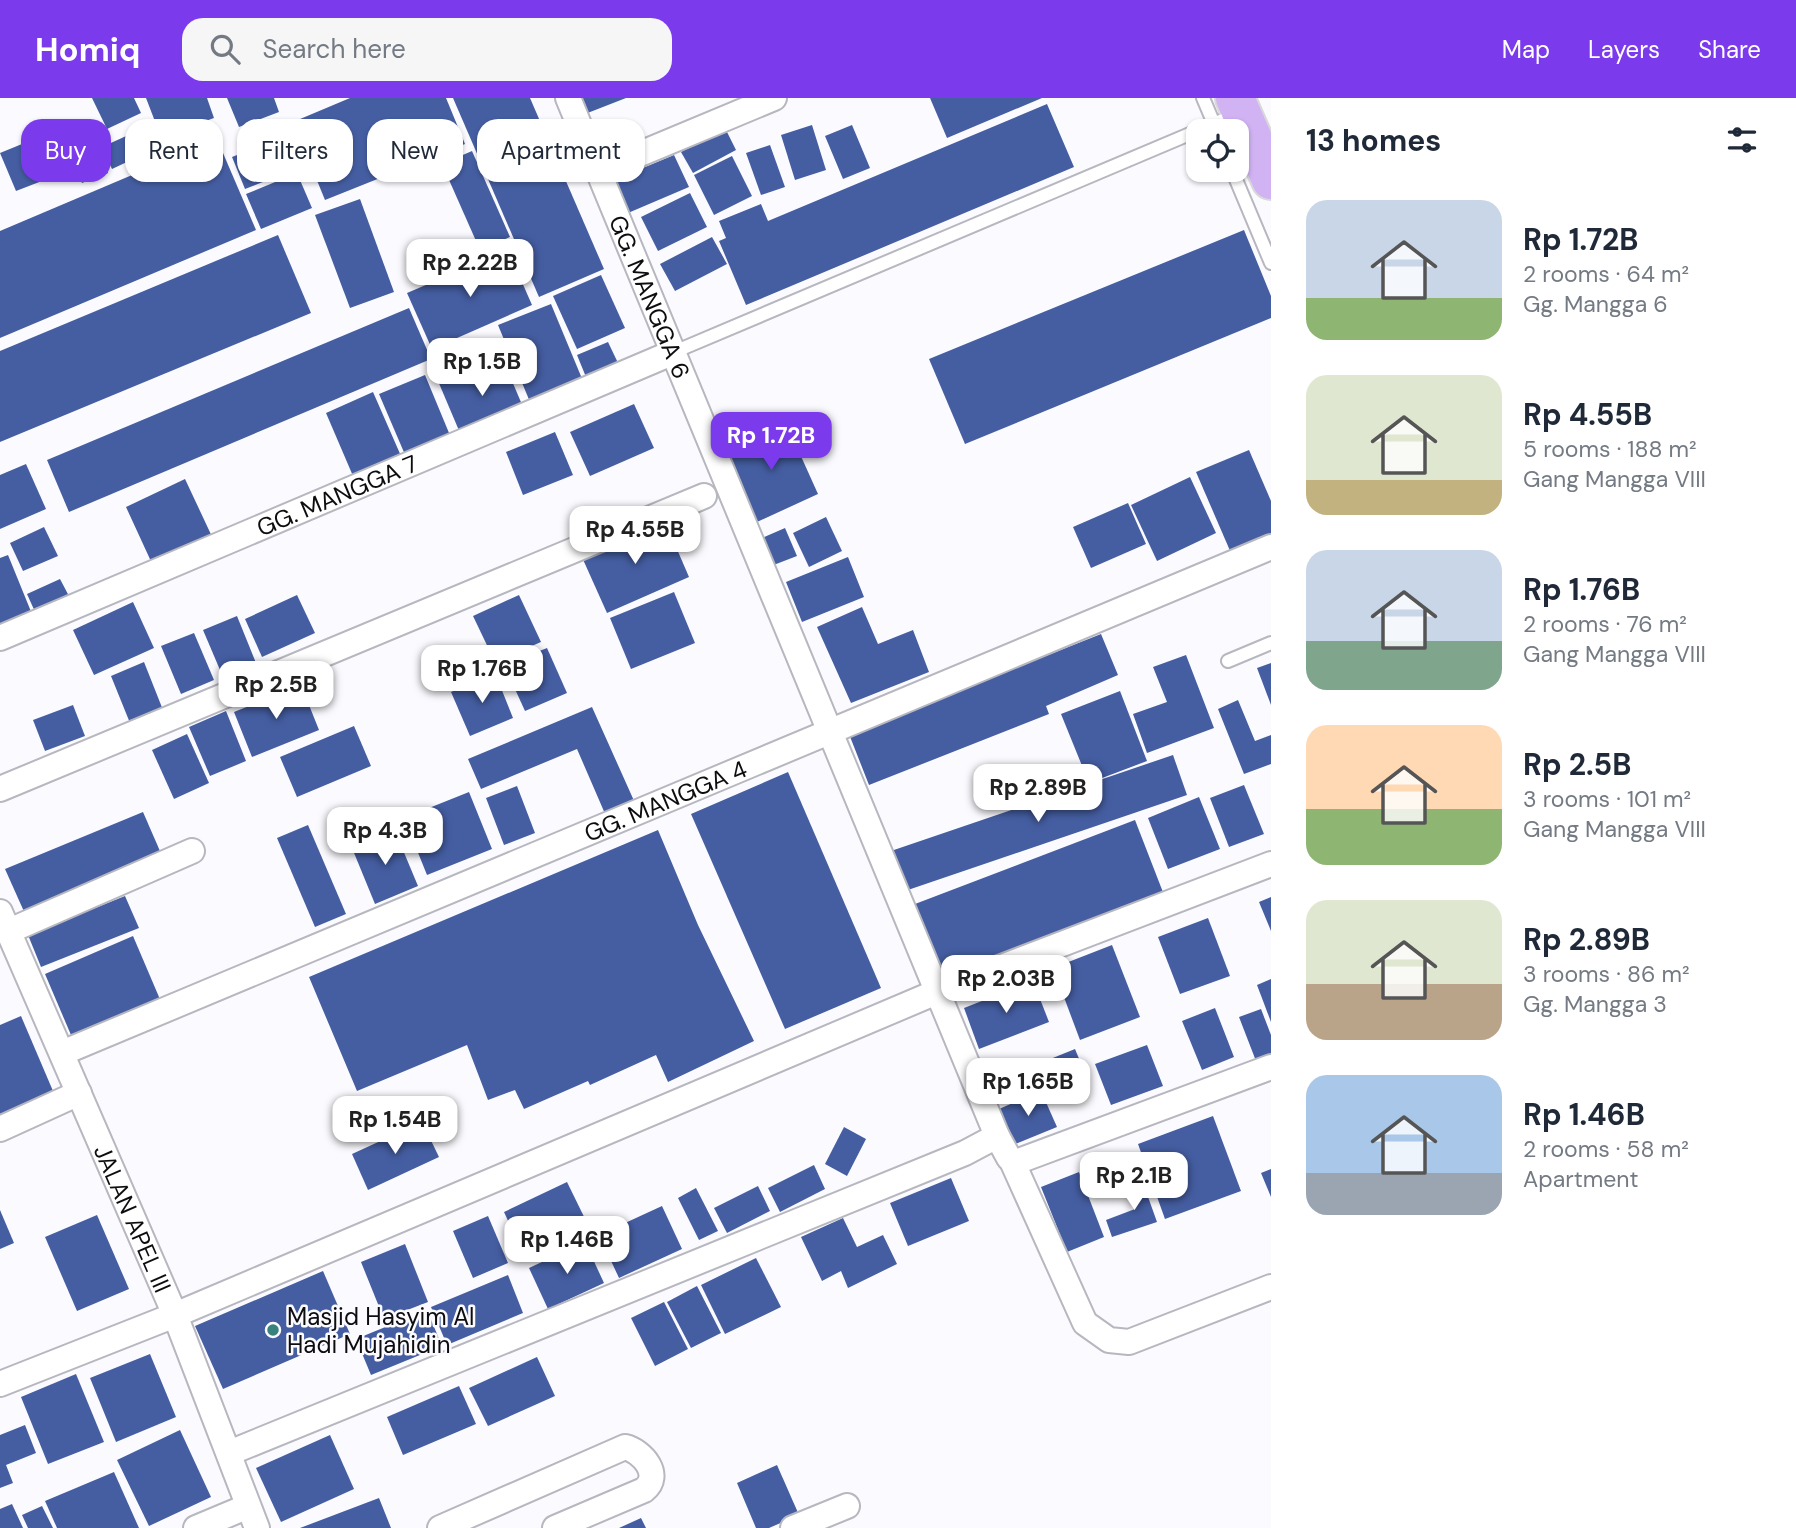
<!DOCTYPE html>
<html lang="en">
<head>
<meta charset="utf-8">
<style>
	body { margin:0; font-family:"DM Sans",sans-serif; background:#f6f6f7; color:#1f2937; height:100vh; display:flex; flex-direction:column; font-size:26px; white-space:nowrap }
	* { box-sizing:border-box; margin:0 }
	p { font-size:23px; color:#747a83 }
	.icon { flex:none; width:38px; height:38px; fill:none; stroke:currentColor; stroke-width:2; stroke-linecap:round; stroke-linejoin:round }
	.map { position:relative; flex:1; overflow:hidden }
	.panel { display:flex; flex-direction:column; background:#fff; width:525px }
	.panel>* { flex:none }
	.guide { position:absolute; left:21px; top:21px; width:665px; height:63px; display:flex; gap:14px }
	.controls { position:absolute; left:1186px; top:21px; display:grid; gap:14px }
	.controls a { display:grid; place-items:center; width:63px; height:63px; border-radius:14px; background:#fff; box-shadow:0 2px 5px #0004; font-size:35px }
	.price { position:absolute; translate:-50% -60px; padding:0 16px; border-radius:14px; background:#fff; color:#222; font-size:23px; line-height:46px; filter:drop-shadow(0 2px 4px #0008) }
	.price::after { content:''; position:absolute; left:50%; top:42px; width:21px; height:16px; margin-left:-10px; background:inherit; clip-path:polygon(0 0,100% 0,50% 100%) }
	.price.on { background:#7c3aed; color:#fff }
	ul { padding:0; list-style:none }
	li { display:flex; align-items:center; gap:21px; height:175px; padding:0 35px }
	li span { display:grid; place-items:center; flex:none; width:196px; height:140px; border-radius:21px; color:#555 }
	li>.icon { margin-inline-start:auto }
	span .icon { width:84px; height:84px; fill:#fffc; stroke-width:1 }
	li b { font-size:30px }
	h2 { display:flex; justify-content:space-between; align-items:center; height:84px; padding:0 35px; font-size:30px }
	.pill { padding:0 24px; border-radius:21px; background:#fff; box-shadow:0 2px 5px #0004; font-size:24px; line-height:63px }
	.pill.on { background:#7c3aed; color:#fff }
	header { display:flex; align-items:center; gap:42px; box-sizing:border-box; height:98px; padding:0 35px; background:#7c3aed; color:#fff }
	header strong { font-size:33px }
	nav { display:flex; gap:38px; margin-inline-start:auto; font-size:24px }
	.search { width:490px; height:63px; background:#f6f6f7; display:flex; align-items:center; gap:18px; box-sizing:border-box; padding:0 24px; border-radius:21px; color:#747a83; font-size:26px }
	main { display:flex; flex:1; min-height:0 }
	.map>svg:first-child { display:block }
	.building { fill:#455ea2 }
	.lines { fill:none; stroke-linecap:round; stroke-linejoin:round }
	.lane-casing { stroke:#b7b7c0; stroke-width:16 }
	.street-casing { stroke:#b7b7c0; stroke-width:28 }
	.highway-casing { stroke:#d8d8d9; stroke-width:42 }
	.lane { stroke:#fff; stroke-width:12 }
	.street { stroke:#fff; stroke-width:24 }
	.highway { stroke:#d1b3f4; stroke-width:38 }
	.poi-dot { fill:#39817c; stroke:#fbfbff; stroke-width:2.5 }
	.labels { text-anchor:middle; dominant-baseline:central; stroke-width:5; stroke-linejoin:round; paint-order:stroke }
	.street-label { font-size:24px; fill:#0d0d10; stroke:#fbfbff }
	.poi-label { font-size:24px; fill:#0d0d10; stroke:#fbfbff; text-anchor:start }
</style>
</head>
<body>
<header>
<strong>Homiq</strong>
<div class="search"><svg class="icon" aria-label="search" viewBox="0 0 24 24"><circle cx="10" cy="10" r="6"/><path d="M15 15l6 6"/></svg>Search here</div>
<nav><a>Map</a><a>Layers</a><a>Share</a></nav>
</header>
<main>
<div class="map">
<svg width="1271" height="1430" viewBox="0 0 1271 1430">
	<rect width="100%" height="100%" fill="#fbfbff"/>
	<g class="building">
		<path d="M92,0H134L141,15L107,31Z"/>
		<path d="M146,0H207L214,20L161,39Z"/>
		<path d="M227,0H274L279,14L239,29Z"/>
		<path d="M350,0H446L465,46L325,102L293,24Z"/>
		<path d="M453,0H530L604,171L539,199Z"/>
		<path d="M579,0H626L585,16Z"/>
		<path d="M930,0H1042L947,40Z"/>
		<path d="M1047,6L1074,69L746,207L719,143L726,140L719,123L761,106L768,123Z"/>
		<path d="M84,21L108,75L82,85L56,34Z"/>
		<path d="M812,27L826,72L795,82L781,37Z"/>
		<path d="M852,27L870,70L843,81L825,38Z"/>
		<path d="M146,29L157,50L112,71L102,49Z"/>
		<path d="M725,30L736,52L693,75L681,54Z"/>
		<path d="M44,37L60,76L16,93L0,55Z"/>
		<path d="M285,38L298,70L245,91L232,59Z"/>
		<path d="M217,41L256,132L0,240V133Z"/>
		<path d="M770,47L785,89L761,97L746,55Z"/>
		<path d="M472,53L510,139L480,152L442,66Z"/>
		<path d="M674,57L689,89L628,115L614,82Z"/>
		<path d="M732,58L752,98L714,117L694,77Z"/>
		<path d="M297,75L312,110L261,131L246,96Z"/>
		<path d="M690,95L707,129L658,153L641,119Z"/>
		<path d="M360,101L394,194L350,210L315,117Z"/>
		<path d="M1244,132L1271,198V220L965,346L929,261Z"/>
		<path d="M278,137L311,215L0,344V253Z"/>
		<path d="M712,139L727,166L675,193L660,166Z"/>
		<path d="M508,152L532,207L432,251L407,195Z"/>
		<path d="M601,177L625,230L577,251L553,198Z"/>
		<path d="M551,206L583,283L530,304L498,227Z"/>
		<path d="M409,210L431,261L69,414L47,362Z"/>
		<path d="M608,244L618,265L586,279L577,257Z"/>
		<path d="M501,257L526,316L463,342L438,283Z"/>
		<path d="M425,277L454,347L409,366L379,296Z"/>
		<path d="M373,294L401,358L353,378L326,315Z"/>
		<path d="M634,306L654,350L590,378L570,334Z"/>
		<path d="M786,325L818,396L757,424L725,352Z"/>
		<path d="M555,334L573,377L523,397L506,354Z"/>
		<path d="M1249,352L1271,403V438L1231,455L1196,374Z"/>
		<path d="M26,366L46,411L0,431V377Z"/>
		<path d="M1190,379L1216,435L1157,463L1131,407Z"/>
		<path d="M185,381L215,445L155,472L126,409Z"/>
		<path d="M1128,405L1146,446L1091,470L1073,429Z"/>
		<path d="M826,419L842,453L809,469L793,435Z"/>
		<path d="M664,421L689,479L607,515L581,457Z"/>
		<path d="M44,429L58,458L23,473L10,445Z"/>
		<path d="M785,430L797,458L771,468L760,441Z"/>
		<path d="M8,457L34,521L0,535V460Z"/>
		<path d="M848,459L864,499L802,524L786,484Z"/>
		<path d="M60,481L70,500L36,516L27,496Z"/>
		<path d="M674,494L695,545L631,571L610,520Z"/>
		<path d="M297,497L315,535L262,559L245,521Z"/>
		<path d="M519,497L541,544L495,564L473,518Z"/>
		<path d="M133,504L154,550L94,577L73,532Z"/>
		<path d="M862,509L878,546L913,532L929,574L851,605L817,529Z"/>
		<path d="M237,518L256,565L223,579L203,532Z"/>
		<path d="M194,535L214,582L181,596L161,548Z"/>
		<path d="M1101,536L1118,577L1046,608L1049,616L869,687L849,636Z"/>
		<path d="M547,550L567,595L525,613L504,567Z"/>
		<path d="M1186,557L1214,630L1147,655L1133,616L1167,604L1153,569Z"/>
		<path d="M144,564L163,612L130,625L111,578Z"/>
		<path d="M1271,565V607L1257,570Z"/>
		<path d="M495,575L513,620L470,638L451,594Z"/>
		<path d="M301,587L319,632L252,659L234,614Z"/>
		<path d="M1120,593L1147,663L1089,685L1061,616Z"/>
		<path d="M1238,602L1255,643L1271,637V666L1244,676L1218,611Z"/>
		<path d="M73,607L85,638L45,653L33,622Z"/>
		<path d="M592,609L635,705L606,718L577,651L481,691L468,661Z"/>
		<path d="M226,613L246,663L210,678L189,629Z"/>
		<path d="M354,628L371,668L297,699L280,659Z"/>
		<path d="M187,636L209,685L174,701L152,652Z"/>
		<path d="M1173,657L1187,697L902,794L888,754Z"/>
		<path d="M788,674L881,890L785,931L691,716Z"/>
		<path d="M1244,687L1264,736L1229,749L1210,700Z"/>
		<path d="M517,688L535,735L504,747L486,700Z"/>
		<path d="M469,694L492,751L427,777L404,720Z"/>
		<path d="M1199,699L1220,751L1168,771L1148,720Z"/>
		<path d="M143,714L163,760L26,818L5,771Z"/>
		<path d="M1135,722L1166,802L946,886L915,806Z"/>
		<path d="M308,727L346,816L315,829L277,740Z"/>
		<path d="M658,732L698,827L754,943L668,984L656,957L590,987L588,983L524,1011L515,992L488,1002L467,947L357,993L309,879Z"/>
		<path d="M395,733L418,788L375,806L352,750Z"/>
		<path d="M125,798L139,830L41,869L28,837Z"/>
		<path d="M1271,799V833L1259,804Z"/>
		<path d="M1208,820L1230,878L1180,896L1158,839Z"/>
		<path d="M133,838L162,906L74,944L45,876Z"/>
		<path d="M1112,847L1140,919L1080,942L1053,870Z"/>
		<path d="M1271,881V924L1257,887Z"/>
		<path d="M1033,883L1049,924L979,951L964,910Z"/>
		<path d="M1215,910L1234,959L1202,972L1182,923Z"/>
		<path d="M1261,911L1271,937V957L1256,963L1239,919Z"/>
		<path d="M21,918L53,993L0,1016V927Z"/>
		<path d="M1147,947L1163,988L1111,1007L1095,966Z"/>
		<path d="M1075,951L1087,980L1050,995L1038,966Z"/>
		<path d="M1041,993L1057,1029L1013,1047L999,1011Z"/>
		<path d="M1213,1018L1241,1093L1165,1121L1138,1046Z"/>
		<path d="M422,1024L439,1059L368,1092L352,1056Z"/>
		<path d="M844,1029L866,1041L847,1078L825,1066Z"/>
		<path d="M814,1067L825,1091L780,1114L768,1090Z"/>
		<path d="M1271,1071V1099L1261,1075Z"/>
		<path d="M1079,1074L1104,1139L1067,1154L1041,1089Z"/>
		<path d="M951,1080L969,1123L908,1148L890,1105Z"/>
		<path d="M1142,1082L1157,1124L1112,1139L1106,1122L1135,1111L1127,1087Z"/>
		<path d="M567,1084L591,1133L527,1164L504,1114Z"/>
		<path d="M758,1088L770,1113L727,1135L714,1110Z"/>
		<path d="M696,1090L718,1133L699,1142L678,1100Z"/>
		<path d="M662,1108L682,1151L619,1180L599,1137Z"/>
		<path d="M0,1112L14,1145L0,1151Z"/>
		<path d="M97,1117L129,1191L77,1213L45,1139Z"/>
		<path d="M488,1118L508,1165L473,1180L453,1133Z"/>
		<path d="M843,1120L857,1149L883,1137L897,1166L848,1190L841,1173L822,1183L801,1139Z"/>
		<path d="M585,1144L604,1185L548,1211L529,1170Z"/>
		<path d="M405,1146L428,1204L384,1221L361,1164Z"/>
		<path d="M756,1160L781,1209L725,1236L701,1187Z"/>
		<path d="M323,1173L350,1236L223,1291L195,1228Z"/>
		<path d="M508,1177L523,1215L447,1247L431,1209Z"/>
		<path d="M697,1188L721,1235L691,1250L667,1204Z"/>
		<path d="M664,1204L688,1251L655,1268L631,1220Z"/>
		<path d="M427,1212L442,1248L371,1277L356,1241Z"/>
		<path d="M150,1256L176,1319L116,1344L90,1280Z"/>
		<path d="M537,1259L555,1298L488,1328L469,1290Z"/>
		<path d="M76,1276L104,1344L48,1366L21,1299Z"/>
		<path d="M459,1288L476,1326L403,1357L387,1319Z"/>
		<path d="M25,1327L36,1355L6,1367L13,1385L0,1390V1337Z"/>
		<path d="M180,1332L211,1399L149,1428L117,1362Z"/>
		<path d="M330,1337L354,1391L281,1424L256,1370Z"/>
		<path d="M777,1367L799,1417L769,1430H756L737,1385Z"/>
		<path d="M114,1374L139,1430H57L45,1403Z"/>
		<path d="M379,1400L391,1430H300Z"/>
		<path d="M12,1406L23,1430H0V1411Z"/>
		<path d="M42,1408L53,1430H28L22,1417Z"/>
		<path d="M641,1420L646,1430H619Z"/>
	</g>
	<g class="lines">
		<defs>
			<g id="lane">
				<path d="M1203,0L1217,33"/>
				<path d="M1232,72L1271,165"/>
				<path d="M674,254L1237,16"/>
				<path d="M1228,563L1271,545"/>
			</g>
			<g id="street">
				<path id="s1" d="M568,0L997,1038L1009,1060L1016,1064L1271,969"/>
				<path d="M599,73L774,0"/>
				<path id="s2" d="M0,540L674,254"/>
				<path d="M0,691L704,398"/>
				<path id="s3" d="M0,814L175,1217L257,1430"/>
				<path d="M9,833L192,753"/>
				<path id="s4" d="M62,955L1271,449"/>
				<path d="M0,1031L79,995"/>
				<path d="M1012,1063L1085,1225L1109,1242L1129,1244L1271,1189"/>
				<path d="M0,1286L175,1217L939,893L1271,766"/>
				<path d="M229,1355L965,1055L997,1038"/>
				<path d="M196,1430L239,1412"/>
				<path d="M440,1430L625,1349C642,1353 663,1377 644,1392L555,1430"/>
				<path d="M793,1430L847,1408"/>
			</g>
			<path id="highway" d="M1235,0L1271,82"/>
		</defs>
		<use href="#lane" class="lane-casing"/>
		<use href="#street" class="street-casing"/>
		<use href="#highway" class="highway-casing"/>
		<use href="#lane" class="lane"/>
		<use href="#street" class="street"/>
		<use href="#highway" class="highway"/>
	</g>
	<circle class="poi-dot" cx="273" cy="1232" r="7"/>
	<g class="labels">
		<g class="street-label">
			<text stroke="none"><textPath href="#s1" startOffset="215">GG. MANGGA 6</textPath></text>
			<text stroke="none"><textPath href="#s2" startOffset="366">GG. MANGGA 7</textPath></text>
			<text stroke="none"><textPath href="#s4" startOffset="654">GG. MANGGA 4</textPath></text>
			<text stroke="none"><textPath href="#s3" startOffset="334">JALAN APEL III</textPath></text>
		</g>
		<g class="poi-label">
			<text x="287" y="1218">Masjid Hasyim Al<tspan x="287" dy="28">Hadi Mujahidin</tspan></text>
		</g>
	</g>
</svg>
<div class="controls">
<a><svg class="icon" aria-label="locate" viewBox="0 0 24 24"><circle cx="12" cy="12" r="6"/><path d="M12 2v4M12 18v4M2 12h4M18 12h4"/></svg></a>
</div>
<b class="price" style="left:470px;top:201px">Rp 2.22B</b>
<b class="price" style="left:482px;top:300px">Rp 1.5B</b>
<b class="price on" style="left:771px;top:374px">Rp 1.72B</b>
<b class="price" style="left:635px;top:468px">Rp 4.55B</b>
<b class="price" style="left:482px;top:607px">Rp 1.76B</b>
<b class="price" style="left:276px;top:623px">Rp 2.5B</b>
<b class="price" style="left:1038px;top:726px">Rp 2.89B</b>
<b class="price" style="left:385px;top:769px">Rp 4.3B</b>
<b class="price" style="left:1006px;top:917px">Rp 2.03B</b>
<b class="price" style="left:1028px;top:1020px">Rp 1.65B</b>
<b class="price" style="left:395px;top:1058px">Rp 1.54B</b>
<b class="price" style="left:1134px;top:1114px">Rp 2.1B</b>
<b class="price" style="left:567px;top:1178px">Rp 1.46B</b>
<div class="guide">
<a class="pill on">Buy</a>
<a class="pill">Rent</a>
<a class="pill">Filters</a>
<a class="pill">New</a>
<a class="pill">Apartment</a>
</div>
</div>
<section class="panel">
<h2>13 homes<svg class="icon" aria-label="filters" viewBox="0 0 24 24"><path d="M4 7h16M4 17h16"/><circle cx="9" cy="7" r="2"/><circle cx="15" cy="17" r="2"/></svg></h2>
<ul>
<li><span style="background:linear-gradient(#c9d6e8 70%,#8fb573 0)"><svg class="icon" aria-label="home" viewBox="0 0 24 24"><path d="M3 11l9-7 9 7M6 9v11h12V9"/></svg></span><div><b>Rp 1.72B</b><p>2 rooms · 64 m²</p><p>Gg. Mangga 6</p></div></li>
<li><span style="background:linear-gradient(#dfe7d0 75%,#c2b280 0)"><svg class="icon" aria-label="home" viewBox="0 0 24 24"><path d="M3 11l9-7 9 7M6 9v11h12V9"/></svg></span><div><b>Rp 4.55B</b><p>5 rooms · 188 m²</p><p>Gang Mangga VIII</p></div></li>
<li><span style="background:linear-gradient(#c9d6e8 65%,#7fa58c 0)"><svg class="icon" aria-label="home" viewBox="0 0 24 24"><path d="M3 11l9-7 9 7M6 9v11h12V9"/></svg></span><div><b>Rp 1.76B</b><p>2 rooms · 76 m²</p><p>Gang Mangga VIII</p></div></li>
<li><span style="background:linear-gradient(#ffd9b3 60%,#8fb573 0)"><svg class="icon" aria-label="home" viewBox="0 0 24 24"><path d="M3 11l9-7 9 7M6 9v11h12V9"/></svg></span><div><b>Rp 2.5B</b><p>3 rooms · 101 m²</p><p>Gang Mangga VIII</p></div></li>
<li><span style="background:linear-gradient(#dfe7d0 60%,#b9a48a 0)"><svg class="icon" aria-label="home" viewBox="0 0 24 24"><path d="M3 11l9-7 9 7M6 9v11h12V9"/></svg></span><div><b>Rp 2.89B</b><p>3 rooms · 86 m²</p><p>Gg. Mangga 3</p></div></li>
<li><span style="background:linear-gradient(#a9c7e8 70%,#9aa5b1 0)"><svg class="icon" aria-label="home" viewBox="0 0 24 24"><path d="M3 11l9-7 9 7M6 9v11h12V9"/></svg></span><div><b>Rp 1.46B</b><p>2 rooms · 58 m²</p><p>Apartment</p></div></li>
</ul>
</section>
</main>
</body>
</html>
